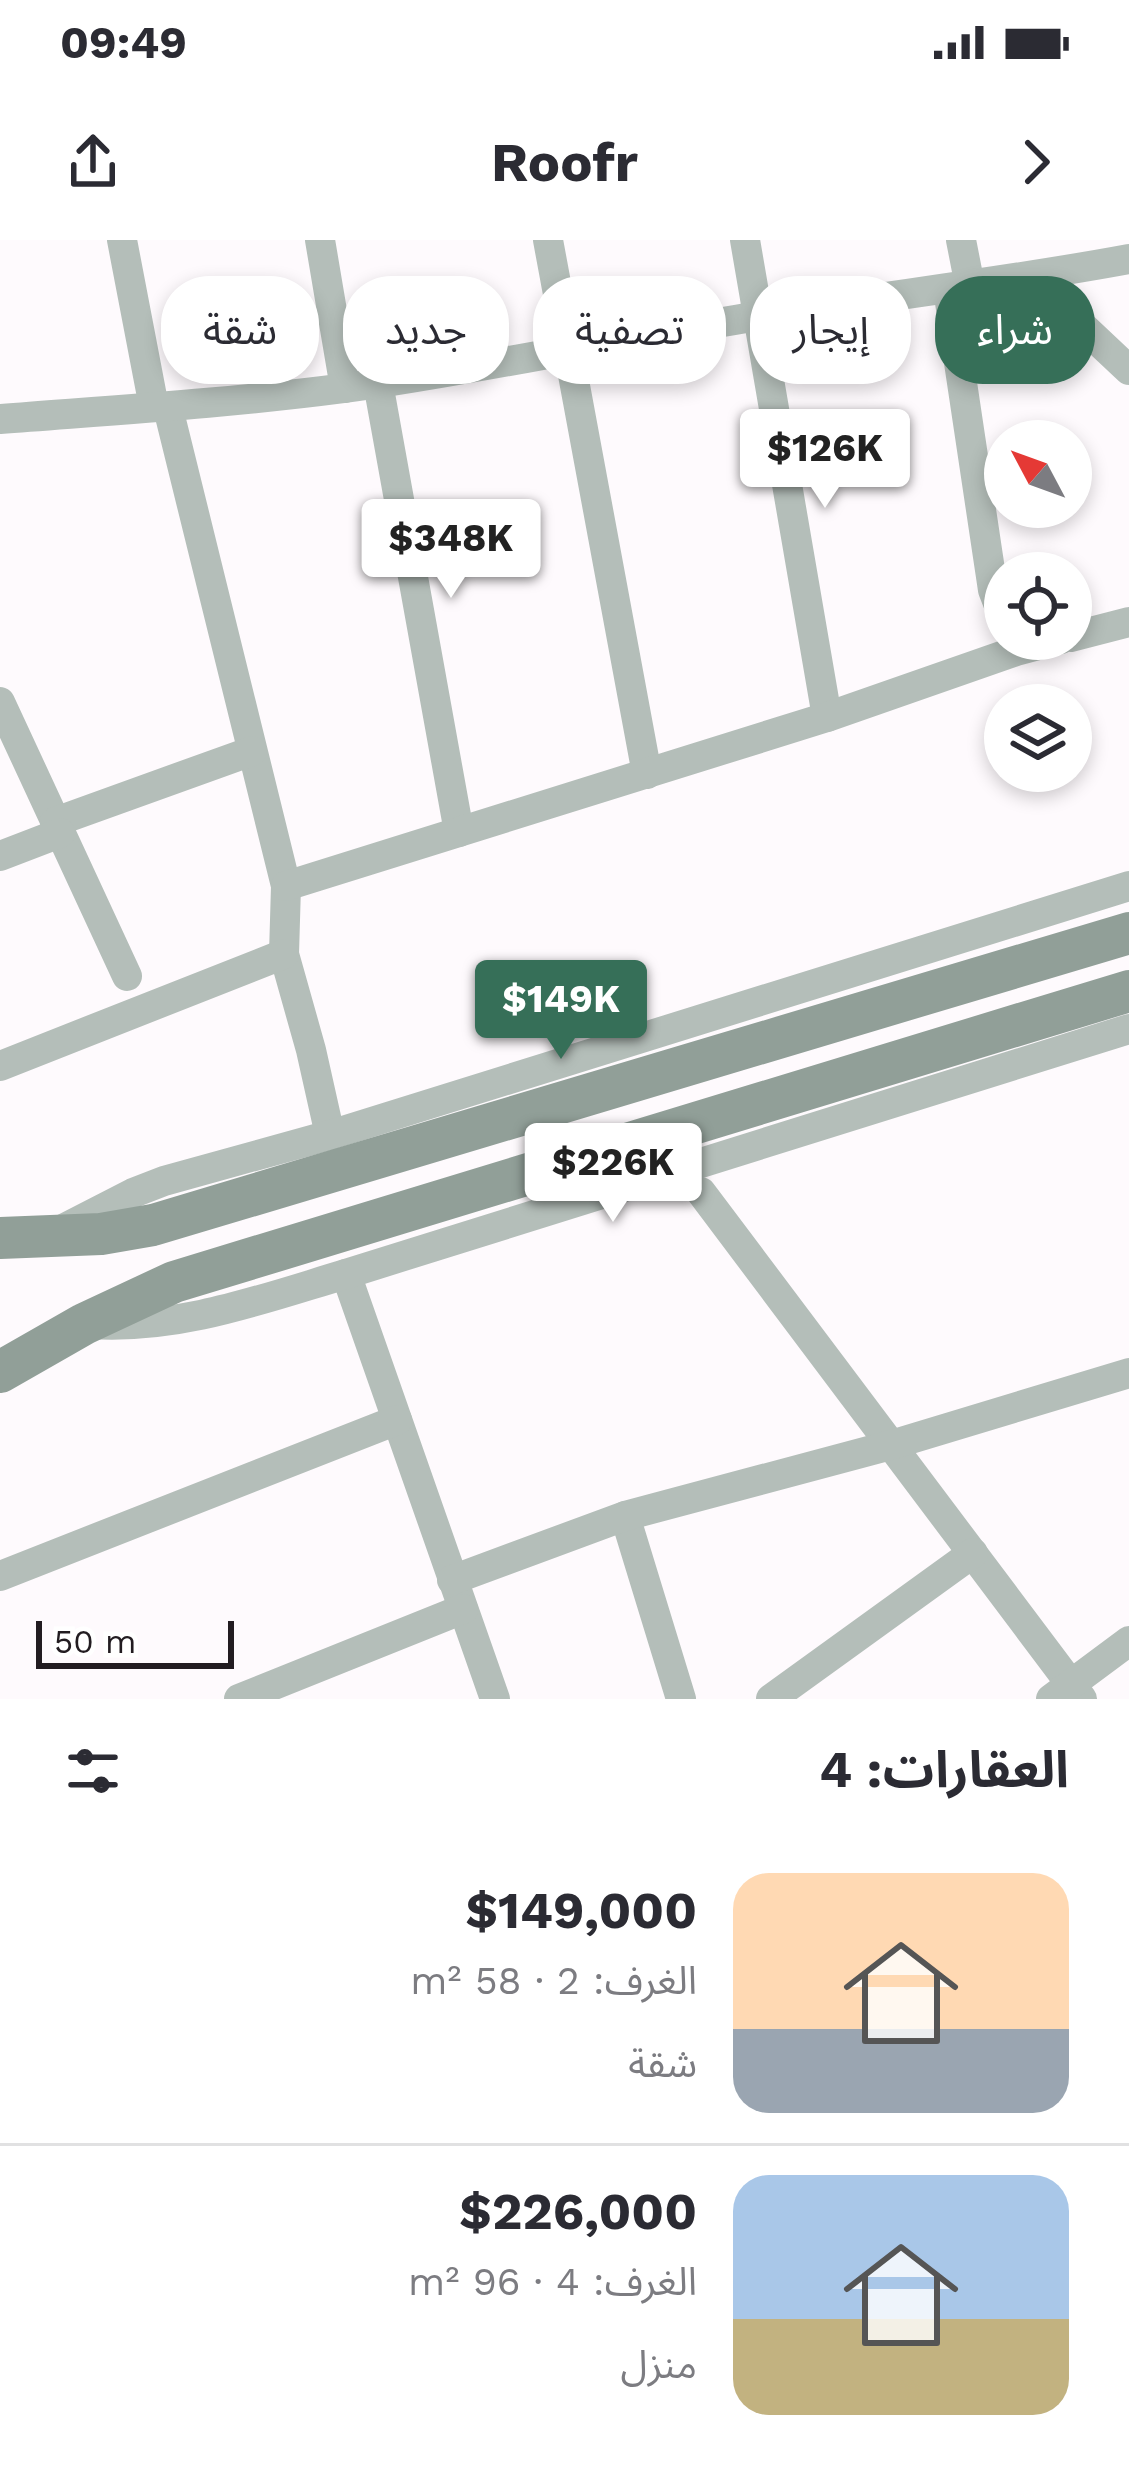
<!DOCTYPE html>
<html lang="ar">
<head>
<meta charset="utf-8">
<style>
	body { margin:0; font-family:"Work Sans","Noto Sans Arabic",sans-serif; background:#f2f2f3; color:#2b2b33; direction:rtl; height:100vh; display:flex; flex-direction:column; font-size:45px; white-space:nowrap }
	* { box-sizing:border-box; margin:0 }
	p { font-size:39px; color:#7c7c81 }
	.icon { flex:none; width:66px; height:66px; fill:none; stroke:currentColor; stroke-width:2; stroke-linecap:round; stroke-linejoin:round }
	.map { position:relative; height:1459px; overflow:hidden; direction:ltr }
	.drawer { display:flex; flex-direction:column; background:#fff; flex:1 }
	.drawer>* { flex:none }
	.guide { position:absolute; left:36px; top:36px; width:1059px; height:108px; direction:rtl; display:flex; gap:24px }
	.needle { width:78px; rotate:311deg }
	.fabs { position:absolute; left:984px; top:180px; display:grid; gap:24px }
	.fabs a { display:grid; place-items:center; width:108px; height:108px; border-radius:50%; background:#fff; box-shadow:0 6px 18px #0003; font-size:60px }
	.scale { position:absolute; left:36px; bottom:30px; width:198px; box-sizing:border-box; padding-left:12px; border:6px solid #221c21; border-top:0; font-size:33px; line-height:42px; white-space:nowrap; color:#221c21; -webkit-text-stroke:9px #fff; paint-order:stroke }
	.price { position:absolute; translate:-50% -102px; padding:0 27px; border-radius:12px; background:#fff; color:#222; font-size:39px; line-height:78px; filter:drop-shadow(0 3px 6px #0008) }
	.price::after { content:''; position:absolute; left:50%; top:72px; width:36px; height:27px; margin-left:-18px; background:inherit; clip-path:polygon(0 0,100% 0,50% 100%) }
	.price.selected { background:#366f58; color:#fff }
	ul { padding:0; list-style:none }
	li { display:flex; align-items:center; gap:36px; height:300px; padding:0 60px }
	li+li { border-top:3px solid #e1e1e2 }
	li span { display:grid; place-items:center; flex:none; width:336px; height:240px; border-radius:36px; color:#555 }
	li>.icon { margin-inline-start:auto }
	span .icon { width:144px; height:144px; fill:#fffc; stroke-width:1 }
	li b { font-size:51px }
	h2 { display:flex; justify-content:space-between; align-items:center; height:144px; padding:0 60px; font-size:51px }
	.chip { padding:0 42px; border-radius:48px; background:#fff; box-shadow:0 6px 18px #0003; font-size:42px; line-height:108px }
	.chip.selected { background:#366f58; color:#fff }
	.status { display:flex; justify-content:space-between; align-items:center; height:84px; padding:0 60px; background:#fff; direction:ltr }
	.status svg { height:33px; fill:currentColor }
	header { display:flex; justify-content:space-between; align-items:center; height:156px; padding:0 60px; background:#fff; font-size:54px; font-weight:700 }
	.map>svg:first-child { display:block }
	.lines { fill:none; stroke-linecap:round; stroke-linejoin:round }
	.street { stroke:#b4beb9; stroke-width:30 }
	.secondary { stroke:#919f98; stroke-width:42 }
</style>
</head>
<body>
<div class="status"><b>09:49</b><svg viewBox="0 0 49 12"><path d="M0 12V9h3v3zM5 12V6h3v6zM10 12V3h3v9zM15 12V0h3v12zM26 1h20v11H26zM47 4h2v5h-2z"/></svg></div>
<header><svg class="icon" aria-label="forward" viewBox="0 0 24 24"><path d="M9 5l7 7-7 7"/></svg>Roofr<svg class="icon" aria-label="share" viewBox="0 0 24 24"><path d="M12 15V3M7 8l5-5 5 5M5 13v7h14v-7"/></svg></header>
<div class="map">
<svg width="1129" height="1459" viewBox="0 0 1129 1459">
	<rect width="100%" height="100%" fill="#fefafd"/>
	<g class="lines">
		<g class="street">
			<path d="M122,0L154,167"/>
			<path d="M320,0L345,148"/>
			<path d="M548,0L647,534"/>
			<path d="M745,0L827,477"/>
			<path d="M961,0L970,46"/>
			<path d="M1030,37L1129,130"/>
			<path d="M948,49L993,350L1005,381"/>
			<path d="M378,143L459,592"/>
			<path d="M168,168L286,646L284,714L311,810L330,895"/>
			<path d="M0,179C115,170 231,163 345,148C484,129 621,98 759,76C882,56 1006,42 1129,19"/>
			<path d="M1071,397L1129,382"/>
			<path d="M0,462L127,736"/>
			<path d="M55,582L252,511"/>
			<path d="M0,616L60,593"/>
			<path d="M286,646L827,477L1016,411L1061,399"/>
			<path d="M0,826L284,714"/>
			<path d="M701,952L1082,1459"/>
			<path d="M57,992L133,953L164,941L330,895L1129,646"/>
			<path d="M346,1034L495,1459"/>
			<path d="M90,1084C179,1090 262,1059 346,1034L1129,789"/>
			<path d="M625,1276L681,1459"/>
			<path d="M0,1336L397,1180"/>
			<path d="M452,1340L625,1276L891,1205L1129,1133"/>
			<path d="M239,1459L463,1369"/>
			<path d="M771,1459L973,1313"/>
			<path d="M1051,1459L1129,1401"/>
		</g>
		<g class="secondary">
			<path d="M0,998L101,994L153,985L1129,693"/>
			<path d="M0,1132L84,1084L174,1042L1129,751"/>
		</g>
	</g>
</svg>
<div class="fabs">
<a><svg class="needle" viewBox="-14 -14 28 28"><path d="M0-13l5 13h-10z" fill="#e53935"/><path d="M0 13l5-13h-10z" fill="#7c7c81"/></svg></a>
<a><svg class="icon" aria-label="locate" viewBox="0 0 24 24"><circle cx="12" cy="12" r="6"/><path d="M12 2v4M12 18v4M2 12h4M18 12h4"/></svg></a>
<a><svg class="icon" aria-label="layers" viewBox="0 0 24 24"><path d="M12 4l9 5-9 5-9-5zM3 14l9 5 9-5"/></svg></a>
</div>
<div class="scale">50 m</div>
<b class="price" style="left:825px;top:271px">$126K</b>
<b class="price" style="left:451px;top:361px">$348K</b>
<b class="price selected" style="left:561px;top:822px">$149K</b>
<b class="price" style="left:613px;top:985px">$226K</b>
<div class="guide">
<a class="chip selected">شراء</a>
<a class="chip">إيجار</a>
<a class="chip">تصفية</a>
<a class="chip">جديد</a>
<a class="chip">شقة</a>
</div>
</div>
<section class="drawer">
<h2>العقارات: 4<svg class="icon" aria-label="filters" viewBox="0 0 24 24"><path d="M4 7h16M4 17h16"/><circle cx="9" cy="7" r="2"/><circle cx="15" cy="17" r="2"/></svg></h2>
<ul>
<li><span style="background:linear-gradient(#ffd9b3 65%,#9aa5b1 0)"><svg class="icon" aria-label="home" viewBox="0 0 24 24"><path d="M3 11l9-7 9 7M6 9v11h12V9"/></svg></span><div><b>$149,000</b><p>الغرف: 2 · 58 m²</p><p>شقة</p></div></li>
<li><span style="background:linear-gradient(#a9c7e8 60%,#c2b280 0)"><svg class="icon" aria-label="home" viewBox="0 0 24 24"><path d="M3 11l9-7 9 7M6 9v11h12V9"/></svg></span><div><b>$226,000</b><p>الغرف: 4 · 96 m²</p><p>منزل</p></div></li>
</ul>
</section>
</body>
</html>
